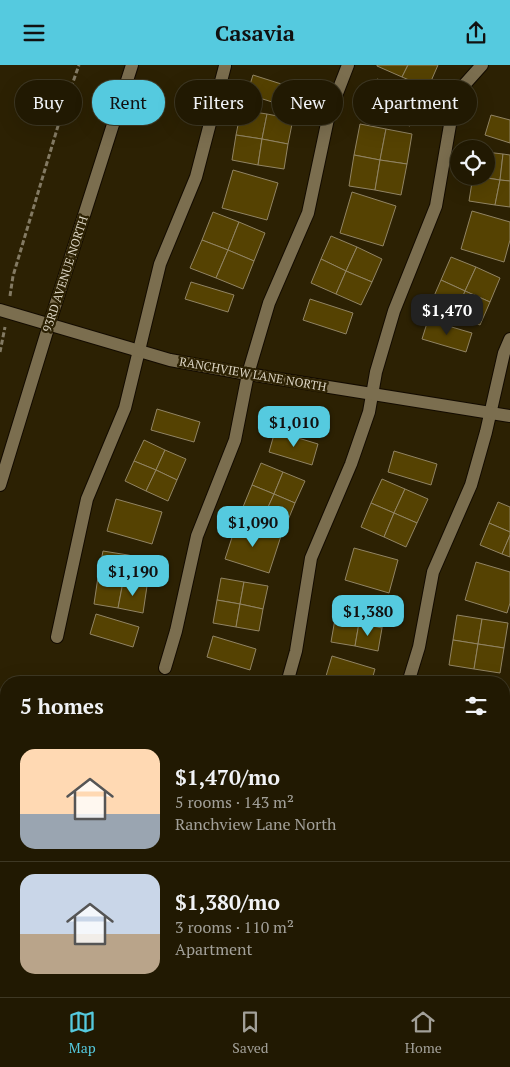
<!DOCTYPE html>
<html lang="en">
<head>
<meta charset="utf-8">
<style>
	body { margin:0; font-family:"PT Serif",serif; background:#29220c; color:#f1f3f6; height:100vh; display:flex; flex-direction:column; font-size:19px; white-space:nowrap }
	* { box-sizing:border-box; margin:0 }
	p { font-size:16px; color:#a2a099 }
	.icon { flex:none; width:28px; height:28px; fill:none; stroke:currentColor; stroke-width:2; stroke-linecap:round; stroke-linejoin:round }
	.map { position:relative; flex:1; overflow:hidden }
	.sheet { position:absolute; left:0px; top:611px; width:510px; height:321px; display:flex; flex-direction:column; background:#211902; border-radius:20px 20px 0 0; box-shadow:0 5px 20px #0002,0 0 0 1px #3e3824 }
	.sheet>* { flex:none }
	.guide { position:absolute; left:15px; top:15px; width:480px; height:45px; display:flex; gap:10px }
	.fabs { position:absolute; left:450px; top:75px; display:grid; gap:10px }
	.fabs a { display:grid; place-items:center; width:45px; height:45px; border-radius:50%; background:#211902; box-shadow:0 5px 20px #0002,0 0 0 1px #3e3824; font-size:25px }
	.price { position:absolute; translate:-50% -42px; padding:0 11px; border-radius:10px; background:#55cadf; color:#111; font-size:16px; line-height:32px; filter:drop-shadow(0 1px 2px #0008) }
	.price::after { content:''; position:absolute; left:50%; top:30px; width:15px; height:11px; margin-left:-8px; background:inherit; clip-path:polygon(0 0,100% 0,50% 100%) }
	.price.active { background:#222; color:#fff }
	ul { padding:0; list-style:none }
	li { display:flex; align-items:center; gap:15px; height:125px; padding:0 20px }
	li+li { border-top:1px solid #3e3824 }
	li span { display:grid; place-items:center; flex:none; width:140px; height:100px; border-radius:15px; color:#555 }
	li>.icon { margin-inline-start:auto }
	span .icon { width:60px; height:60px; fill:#fffc; stroke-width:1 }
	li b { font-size:21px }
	h2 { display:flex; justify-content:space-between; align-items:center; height:60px; padding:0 20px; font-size:21px }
	.tag { padding:0 18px; border-radius:22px; background:#211902; box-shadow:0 5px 20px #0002,0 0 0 1px #3e3824; font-size:18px; line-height:45px }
	.tag.active { background:#55cadf; color:#111 }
	header { display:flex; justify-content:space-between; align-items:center; height:65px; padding:0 20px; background:#55cadf; color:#111; font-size:22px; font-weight:700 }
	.dock { display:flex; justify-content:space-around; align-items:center; height:70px; border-top:1px solid #3e3824; background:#211902; font-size:14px; color:#a2a099 }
	.dock a { display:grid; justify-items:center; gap:2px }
	.dock .active { color:#55cadf }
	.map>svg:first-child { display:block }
	.building { fill:#554202; stroke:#918464 }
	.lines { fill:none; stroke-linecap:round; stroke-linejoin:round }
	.service-casing { stroke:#130b00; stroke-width:14 }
	.minor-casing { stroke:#130b00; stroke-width:14 }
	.secondary-casing { stroke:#130b00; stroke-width:14 }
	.path { stroke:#837a63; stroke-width:3; stroke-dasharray:5 2.5; stroke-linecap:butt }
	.service { stroke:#7b6e4f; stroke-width:12 }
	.minor { stroke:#7b6e4f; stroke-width:12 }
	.secondary { stroke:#7b6e4f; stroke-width:12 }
	.labels { text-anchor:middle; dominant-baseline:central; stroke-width:4.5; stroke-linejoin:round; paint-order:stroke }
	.street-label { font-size:12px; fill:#dcd5c4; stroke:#2c2103 }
</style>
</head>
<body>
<header><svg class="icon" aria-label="menu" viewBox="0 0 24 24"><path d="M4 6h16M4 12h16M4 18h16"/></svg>Casavia<svg class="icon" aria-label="share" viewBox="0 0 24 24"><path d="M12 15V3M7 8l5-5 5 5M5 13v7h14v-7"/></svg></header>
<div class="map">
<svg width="510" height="932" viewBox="0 0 510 932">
	<rect width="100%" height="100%" fill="#2c2103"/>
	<g class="building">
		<path d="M377,0H408L402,12L377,1Z"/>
		<path d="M408,0H438L428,23L402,12Z"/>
		<path d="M253,10L297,24L291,43L247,29Z"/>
		<path d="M377,14L420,27L410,61L366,48Z"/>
		<path d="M241,45L267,49L262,74L236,70Z"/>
		<path d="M267,49L293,54L288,79L262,74Z"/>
		<path d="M491,50L510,55V78L485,70Z"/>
		<path d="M360,59L386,64L380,95L354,90Z"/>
		<path d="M386,64L412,69L407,99L380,95Z"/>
		<path d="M236,70L262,74L258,100L232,95Z"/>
		<path d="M262,74L288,79L284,104L258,100Z"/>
		<path d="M486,87L503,89L500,115L477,111H486Z"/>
		<path d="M503,89L510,90V116L500,115Z"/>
		<path d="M354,90L380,95L375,125L349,121Z"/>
		<path d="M380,95L407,99L401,130L375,125Z"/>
		<path d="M233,105L278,118L267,155L222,143Z"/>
		<path d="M473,111L500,115L495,140L469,136Z"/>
		<path d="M500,115L510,116V142L495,140Z"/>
		<path d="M352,127L396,141L383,181L340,168Z"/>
		<path d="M472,146L510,157V175L504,197L461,184Z"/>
		<path d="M213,147L239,157L228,185L202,175Z"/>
		<path d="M239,157L265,168L254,196L228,185Z"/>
		<path d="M331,171L357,182L346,206L321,194Z"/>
		<path d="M202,175L228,185L216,213L190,203Z"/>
		<path d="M357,182L382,194L372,217L346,206Z"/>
		<path d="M228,185L254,196L243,224L216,213Z"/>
		<path d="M451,192L476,202L465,226L441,215Z"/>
		<path d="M321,194L346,206L336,229L311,218Z"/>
		<path d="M476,202L500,213L490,237L465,226Z"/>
		<path d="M346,206L372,217L361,240L336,229Z"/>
		<path d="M441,215L465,226L456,249L431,238Z"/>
		<path d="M191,217L234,230L228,247L185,234Z"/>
		<path d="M465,226L490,237L480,260L456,249Z"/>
		<path d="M310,234L353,248L346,269L303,255Z"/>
		<path d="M428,255L472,268L466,287L422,274Z"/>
		<path d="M157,344L200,357L194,377L151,365Z"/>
		<path d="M275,366L318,379L312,400L269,387Z"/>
		<path d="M144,375L165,385L156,405L134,396Z"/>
		<path d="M165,385L186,394L177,415L156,405Z"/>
		<path d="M394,386L437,399L431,420L388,407Z"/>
		<path d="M134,396L156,405L146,426L125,416Z"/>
		<path d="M261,398L283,407L274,429L252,420Z"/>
		<path d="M156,405L177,415L168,436L146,426Z"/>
		<path d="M283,407L305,416L295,438L274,429Z"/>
		<path d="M382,414L405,424L394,448L371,438Z"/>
		<path d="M252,420L274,429L264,451L243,442Z"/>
		<path d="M405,424L428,434L417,458L394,448Z"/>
		<path d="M274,429L295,438L286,460L264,451Z"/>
		<path d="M116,434L162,447L152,479L107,466Z"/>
		<path d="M498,437L510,442V467L489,458Z"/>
		<path d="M371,438L394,448L384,472L361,462Z"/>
		<path d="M394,448L417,458L406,482L384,472Z"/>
		<path d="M237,457L281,471L269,508L225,494Z"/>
		<path d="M489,458L510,467V470L502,489L480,480Z"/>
		<path d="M510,470V492L502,489Z"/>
		<path d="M354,483L398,495L389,528L345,515Z"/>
		<path d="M103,486L128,490L123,517L98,512Z"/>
		<path d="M128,490L152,495L147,521L123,517Z"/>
		<path d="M476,497L510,507V538L507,548L465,535Z"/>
		<path d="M98,512L123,517L118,543L94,539Z"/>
		<path d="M221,513L244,517L240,539L217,535Z"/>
		<path d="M123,517L147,521L143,548L118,543Z"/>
		<path d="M244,517L268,521L263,544L240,539Z"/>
		<path d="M339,531L363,536L359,558L335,554Z"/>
		<path d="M217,535L240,539L236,562L213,558Z"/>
		<path d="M363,536L387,540L382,563L359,558Z"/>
		<path d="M240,539L263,544L259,566L236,562Z"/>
		<path d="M96,549L139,562L133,582L90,569Z"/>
		<path d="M457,550L482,554L478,579L453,575Z"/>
		<path d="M335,554L359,558L355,581L331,577Z"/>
		<path d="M482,554L508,558L504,583L478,579Z"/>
		<path d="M359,558L382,563L378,586L355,581Z"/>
		<path d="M213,571L256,584L250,605L207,592Z"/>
		<path d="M453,575L478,579L474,604L449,600Z"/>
		<path d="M478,579L504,583L500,608L474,604Z"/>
		<path d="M332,591L375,604L371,618H347L326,611Z"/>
		<path d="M450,611L470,618H448Z"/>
		<path d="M508,894L510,895V916L504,915V908Z"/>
		<path d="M0,905L6,907V926H24L22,932H0Z"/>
		<path d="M55,926H83L82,932H83H54Z"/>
	</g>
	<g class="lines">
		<defs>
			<g id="service">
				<path d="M57,572L87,434L125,343L160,199L196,112L225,1"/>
				<path d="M165,603L176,566L197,471L235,375L248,309L269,238L308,148L329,49L348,0"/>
				<path d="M287,618L296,586L311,493L351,399L369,347L376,307L394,246L436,141L451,54L465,19L482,0"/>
				<path d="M408,618L419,582L433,507L471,420L486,367L504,288L510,274"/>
				<path d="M504,789L508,773"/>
				<path d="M338,932L339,926"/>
				<path d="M462,932L463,926"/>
			</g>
			<g id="minor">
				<path d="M0,245L170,295L248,309L510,351"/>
				<path d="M0,833L6,835"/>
				<path d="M302,926L322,932"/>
				<path d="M283,932L285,926"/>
			</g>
			<path id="secondary" d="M0,420L49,260L132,0"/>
		</defs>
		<use href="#service" class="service-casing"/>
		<use href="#minor" class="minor-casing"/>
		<use href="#secondary" class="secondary-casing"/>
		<g class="path">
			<path d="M10,231L13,211L61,51L79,0"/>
			<path d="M0,287L5,262"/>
		</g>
		<use href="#service" class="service"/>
		<use href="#minor" class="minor"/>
		<use href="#secondary" class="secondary"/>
	</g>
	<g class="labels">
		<g class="street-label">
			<text transform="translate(65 209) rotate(-72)">93RD AVENUE NORTH</text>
			<text transform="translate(253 309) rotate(10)">RANCHVIEW LANE NORTH</text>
		</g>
	</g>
</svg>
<div class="fabs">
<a><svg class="icon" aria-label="locate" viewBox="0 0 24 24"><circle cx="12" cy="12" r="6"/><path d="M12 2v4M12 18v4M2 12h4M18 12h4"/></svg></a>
</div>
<b class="price active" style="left:447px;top:271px">$1,470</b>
<b class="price" style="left:294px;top:383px">$1,010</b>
<b class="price" style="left:253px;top:483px">$1,090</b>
<b class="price" style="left:133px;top:532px">$1,190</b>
<b class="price" style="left:368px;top:572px">$1,380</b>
<div class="guide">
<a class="tag">Buy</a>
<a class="tag active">Rent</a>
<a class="tag">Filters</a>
<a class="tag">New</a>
<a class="tag">Apartment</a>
</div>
<section class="sheet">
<h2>5 homes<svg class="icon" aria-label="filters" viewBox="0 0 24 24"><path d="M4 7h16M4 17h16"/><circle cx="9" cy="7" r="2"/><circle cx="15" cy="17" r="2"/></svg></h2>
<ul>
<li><span style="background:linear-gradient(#ffd9b3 65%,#9aa5b1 0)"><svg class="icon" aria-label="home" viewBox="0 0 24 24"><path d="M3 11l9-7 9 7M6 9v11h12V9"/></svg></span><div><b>$1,470/mo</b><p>5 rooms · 143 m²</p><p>Ranchview Lane North</p></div></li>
<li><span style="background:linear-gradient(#c9d6e8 60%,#b9a48a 0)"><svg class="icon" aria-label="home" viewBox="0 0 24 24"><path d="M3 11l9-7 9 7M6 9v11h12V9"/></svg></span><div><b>$1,380/mo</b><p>3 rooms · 110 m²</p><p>Apartment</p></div></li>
</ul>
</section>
</div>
<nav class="dock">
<a class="active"><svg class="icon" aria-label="map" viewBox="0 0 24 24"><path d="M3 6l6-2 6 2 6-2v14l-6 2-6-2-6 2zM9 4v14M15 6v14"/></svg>Map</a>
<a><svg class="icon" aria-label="saved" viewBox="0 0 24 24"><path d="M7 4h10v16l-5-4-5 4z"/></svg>Saved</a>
<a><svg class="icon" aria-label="home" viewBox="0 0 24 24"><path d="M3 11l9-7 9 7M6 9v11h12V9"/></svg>Home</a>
</nav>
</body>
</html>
